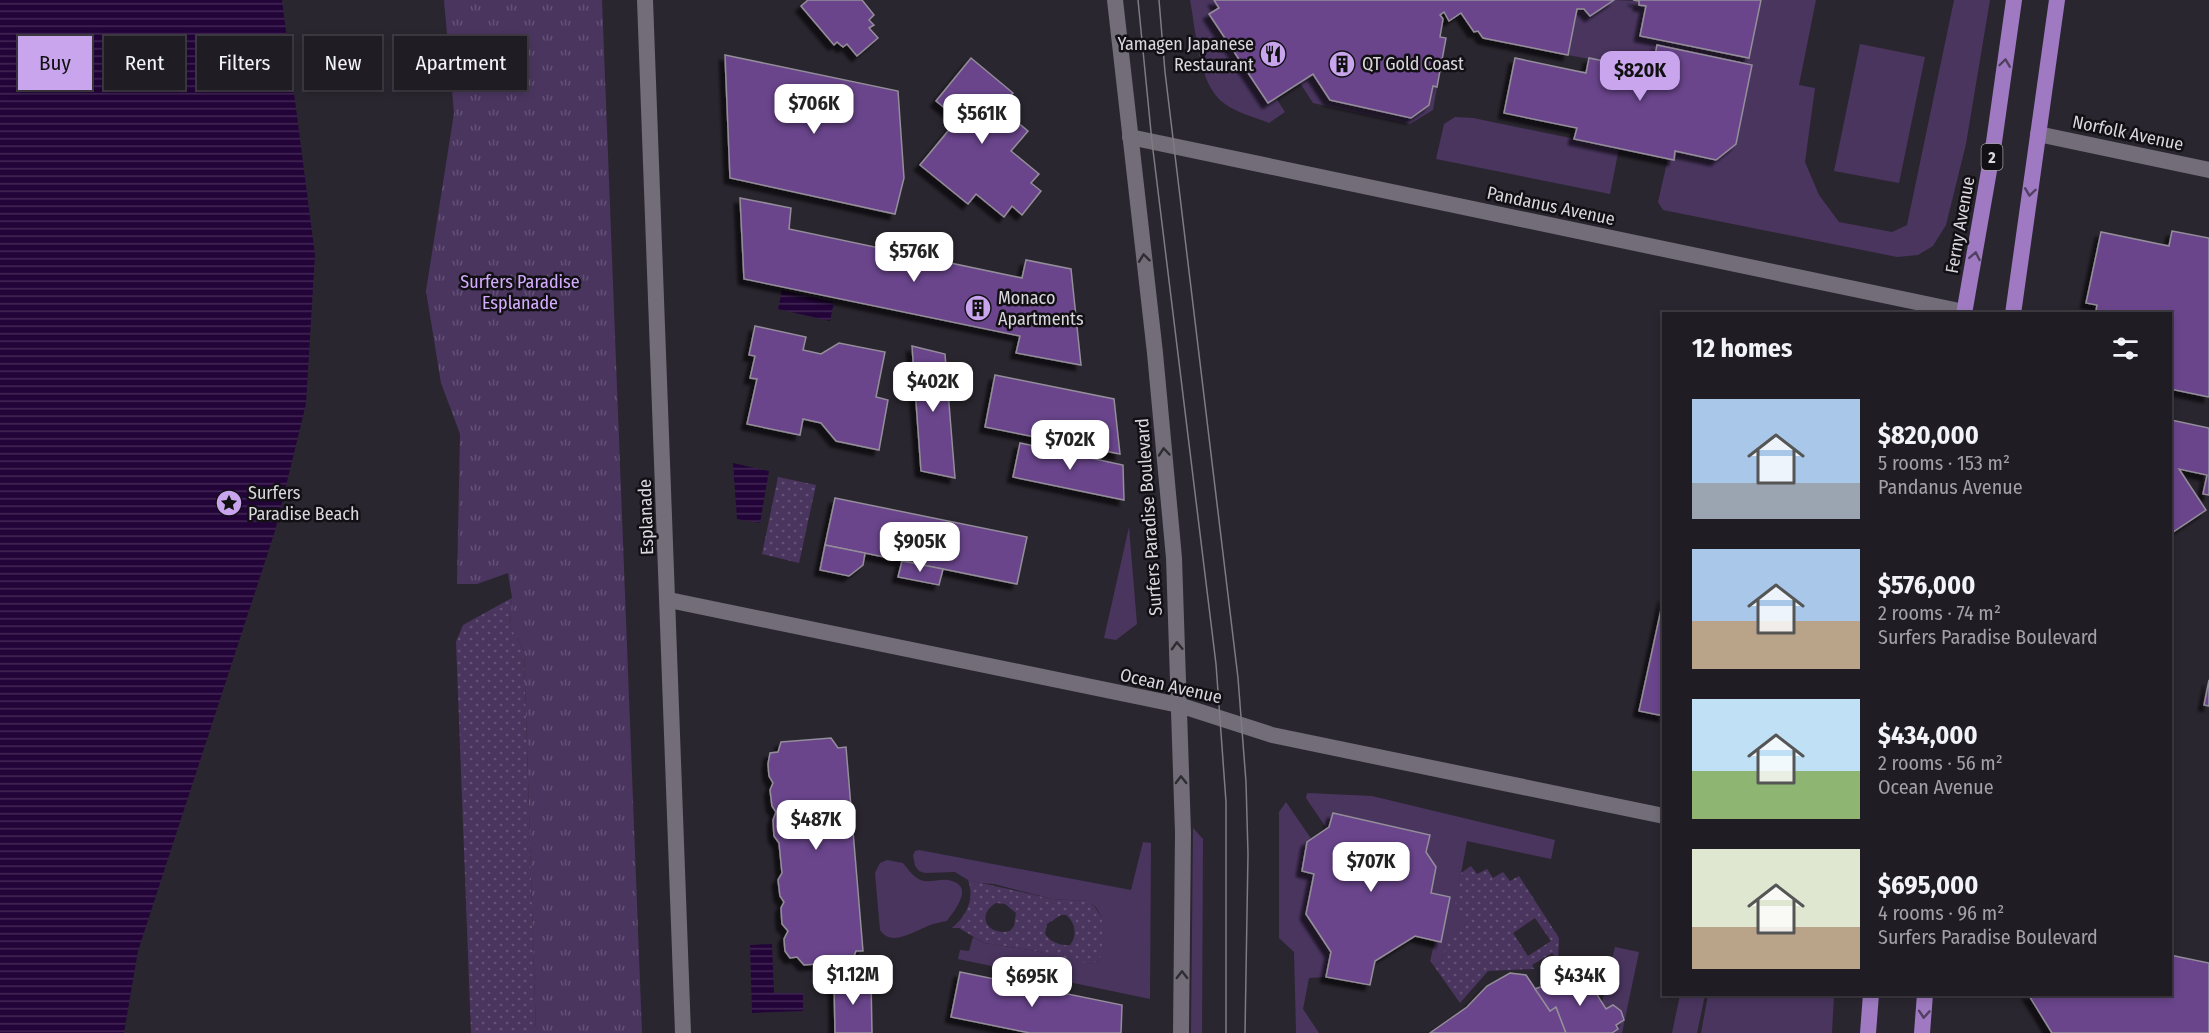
<!DOCTYPE html>
<html lang="en">
<head>
<meta charset="utf-8">
<style>
	body { margin:0; font-family:"Fira Sans Condensed",sans-serif; background:#2d2930; color:#f1f3f6; height:100vh; display:flex; flex-direction:column; font-size:22px; white-space:nowrap }
	* { box-sizing:border-box; margin:0 }
	p { font-size:20px; color:#a2a1a6 }
	.icon { flex:none; width:33px; height:33px; fill:none; stroke:currentColor; stroke-width:2; stroke-linecap:round; stroke-linejoin:round }
	.map { position:relative; flex:1; overflow:hidden }
	.sheet { position:absolute; left:1662px; top:312px; width:510px; height:684px; display:flex; flex-direction:column; background:#201c23; border-radius:0px; box-shadow:0 3px 9px #0003,0 0 0 2px #3d3a41 }
	.sheet>* { flex:none }
	.top-card { position:absolute; left:18px; top:36px; width:570px; height:54px; display:flex; gap:12px }
	.price { position:absolute; translate:-50% -51px; padding:0 14px; border-radius:12px; background:#fff; color:#222; font-size:20px; line-height:39px; filter:drop-shadow(0 2px 3px #0008) }
	.price::after { content:''; position:absolute; left:50%; top:36px; width:18px; height:14px; margin-left:-9px; background:inherit; clip-path:polygon(0 0,100% 0,50% 100%) }
	.price.selected { background:#c9a5ee; color:#111 }
	ul { padding:0; list-style:none }
	li { display:flex; align-items:center; gap:18px; height:150px; padding:0 30px }
	li span { display:grid; place-items:center; flex:none; width:168px; height:120px; border-radius:0px; color:#555 }
	li>.icon { margin-inline-start:auto }
	span .icon { width:72px; height:72px; fill:#fffc; stroke-width:1 }
	li b { font-size:26px }
	h2 { display:flex; justify-content:space-between; align-items:center; height:72px; padding:0 30px; font-size:26px }
	.tag { padding:0 21px; border-radius:0px; background:#201c23; box-shadow:0 3px 9px #0003,0 0 0 2px #3d3a41; font-size:21px; line-height:54px }
	.tag.selected { background:#c9a5ee; color:#111 }
	.map>svg:first-child { display:block }
	.grass { fill:url(#grass-dots); fill-rule:evenodd }
	.park { fill:url(#park-tufts) }
	.garden { fill:#4a355f }
	.water { fill:url(#water-rules) }
	.building { fill:#6a448c; stroke:#938e99; stroke-width:1.5; filter:url(#shadow) }
	.lines { fill:none; stroke-linecap:round; stroke-linejoin:round }
	.minor { stroke:#726d78; stroke-width:16 }
	.tertiary { stroke:#726d78; stroke-width:16 }
	.trunk { stroke:#9f7ac2; stroke-width:16 }
	.tram { stroke:#7e7b82; stroke-width:1.5 }
	.oneway { stroke:#514062 }
	.oneway2 { stroke:#2f2c32 }
	.labels { text-anchor:middle; dominant-baseline:central; stroke-width:5; stroke-linejoin:round; paint-order:stroke }
	.shield { fill:#121014; stroke:#9e9ba1; stroke-width:1.5 }
	.shield-label { font-size:16px; font-weight:bold; fill:#dad7dd }
	.poi-label { font-size:18px; fill:#dad7dd; stroke:#121014; text-anchor:start }
	.street-label { font-size:18px; fill:#dad7dd; stroke:#121014 }
	.park-label { font-size:18px; fill:#d5adff; stroke:#121014 }
</style>
</head>
<body>
<div class="map">
<svg width="2209" height="1033" viewBox="0 0 2209 1033">
	<defs>
		<pattern id="grass-dots" width="8" height="8" patternUnits="userSpaceOnUse" patternTransform="scale(1.5)"><rect width="8" height="8" fill="#4a355f"/><path d="M2 2h.1M6 6h.1" fill="none" stroke="#645276" stroke-width="1.8" stroke-linecap="round"/></pattern>
		<pattern id="park-tufts" width="24" height="20" patternUnits="userSpaceOnUse" patternTransform="scale(1.5)"><rect width="24" height="20" fill="#4a355f"/><path d="M3 7l-1-3M5 7V3M7 7l1-3M15 17l-1-3M17 17v-4M19 17l1-3" fill="none" stroke="#645276"/></pattern>
		<pattern id="water-rules" width="6" height="5" patternUnits="userSpaceOnUse" patternTransform="scale(1.5)"><rect width="6" height="5" fill="#230439"/><path d="M0 2.5h6" fill="none" stroke="#422855"/></pattern>
		<filter id="shadow"><feDropShadow dx="-5.5" dy="5.5" stdDeviation="1.5" flood-color="#0009"/></filter>
	</defs>
	<rect width="100%" height="100%" fill="#2a262f"/>
	<g class="grass">
		<path d="M778,477L816,485L799,563L762,554Z"/>
		<path d="M512,598L510,626L524,651L536,1033H471L456,642L463,625Z"/>
		<path d="M1471,866L1477,874L1487,869L1493,878L1503,872L1510,881L1519,876L1559,938L1558,960L1552,953L1532,965L1534,969L1488,971L1460,1003L1434,966L1441,962L1461,873ZM1535,918L1551,941L1528,956L1513,933Z"/>
		<path d="M968,880L1052,899L1087,901L1095,907L1102,918V955L1097,962L1090,964L1081,963L1036,951L984,943L959,928H952C967,915 975,899 968,880ZM996,903L1005,904L1016,913L1014,926L1010,931C988,937 975,915 996,903ZM1061,915H1066C1075,922 1078,935 1070,945C1061,946 1050,942 1045,934L1047,924Z"/>
	</g>
	<path class="park" d="M444,0H602L642,1033H536L524,651L510,626L512,598L508,573L477,584H457L460,434L441,383L426,291L454,113Z"/>
	<g class="garden">
		<path d="M1190,0H1214L1219,8L1210,14L1268,103L1276,98L1285,112L1269,123C1254,117 1238,113 1225,104C1198,86 1196,30 1190,0Z"/>
		<path d="M1614,0L1639,1V5L1646,6L1641,36L1748,58L1761,0H1816L1799,85L1815,88L1805,162L1819,195L1839,222L1892,232L1907,225L1954,0H1990L1966,144L1946,225L1933,246L1918,255L1897,257L1663,210L1658,202L1668,158L1674,160L1675,151L1716,160L1736,144L1752,65L1658,45L1652,71L1568,55L1577,9H1584L1590,16Z"/>
		<path d="M1860,44L1925,57L1899,183L1834,171Z"/>
		<path d="M1313,74L1330,100L1411,118L1429,105L1433,86L1437,87L1433,110L1410,124L1313,103L1300,83Z"/>
		<path d="M1455,117L1473,118L1619,148L1610,194L1436,159L1444,124Z"/>
		<path d="M1129,527L1137,624L1116,640L1104,638Z"/>
		<path d="M1307,793L1372,796L1555,840L1551,859L1467,841L1455,906L1466,924L1447,936L1441,962L1434,966L1430,961L1435,940L1431,893L1436,867L1426,852L1430,835L1333,813L1327,829L1306,798Z"/>
		<path d="M1286,802L1312,840L1307,843L1302,871L1314,874L1306,914L1331,952L1326,977L1309,978L1303,1009L1319,1033H1296L1294,952L1279,938V812Z"/>
		<path d="M1193,828L1203,839L1202,1033H1191Z"/>
		<path d="M1143,842L1151,843L1150,999L958,959L960,950L969,951L973,937L984,943L1036,951L1090,964L1097,962L1102,955V918L1096,907L1086,901L1052,899L994,884L980,883L968,880L955,872L925,873L919,871L915,866L913,855L915,851L919,850L1131,890Z"/>
		<path d="M887,860L903,863C909,870 914,879 924,881C932,882 940,879 948,880C976,885 955,910 947,921C943,922 940,922 937,923C920,926 893,950 880,930L875,873L880,863Z"/>
		<path d="M1615,947L1639,952L1622,1033H1612L1618,1029L1616,1025L1624,1020L1621,1011L1613,1005L1606,1009L1602,1002Z"/>
		<path d="M1680,995H1705L1697,1033H1672Z"/>
		<path d="M1708,995H1834L1832,1033H1701Z"/>
	</g>
	<g class="water">
		<path d="M0,0H282L315,255L306,404L275,531L138,951L124,1033H0Z"/>
		<path d="M782,290L834,302L830,321L778,309Z"/>
		<path d="M733,463L769,471L760,523L737,519Z"/>
		<path d="M772,944L774,993H803V1011L752,1013L750,945Z"/>
	</g>
	<g class="building">
		<path d="M808,0H862L874,15L869,20L874,25L869,28L878,38L857,56L847,44L843,47L837,42L834,45L801,6Z"/>
		<path d="M1214,0H1614L1590,16L1584,9H1577L1568,55L1483,38L1478,31L1474,32L1461,13L1449,21L1444,12L1440,15L1443,19L1440,37L1446,38L1437,87L1433,86L1429,105L1411,118L1330,100L1313,74L1268,103L1209,14L1219,8Z"/>
		<path d="M1633,0H1761L1749,58L1640,36L1646,6L1639,5V1Z"/>
		<path d="M1657,45L1752,65L1736,144L1716,160L1675,151L1674,160L1574,139L1577,128L1504,113L1515,58L1586,73L1589,58L1652,71Z"/>
		<path d="M725,55L898,91L904,178L895,214L730,178Z"/>
		<path d="M971,58L1013,93L1000,108L1028,131L1011,151L1039,174L1031,183L1041,191L1022,215L1012,206L1004,217L976,194L968,204L920,165L958,119L936,101Z"/>
		<path d="M740,198L791,208L789,229L1022,278L1026,260L1071,269L1081,365L1016,353L1020,336L744,279Z"/>
		<path d="M2172,231L2209,238V397L2170,389V314H2105L2096,311L2097,305L2086,303L2101,232L2169,246Z"/>
		<path d="M755,326L806,337L803,350L821,354L839,343L885,352L876,397L888,400L879,450L836,441L821,423L803,419L800,435L747,424L757,379L750,378L755,356L749,355Z"/>
		<path d="M912,346L945,354L955,478L921,471Z"/>
		<path d="M995,375L1114,399L1120,454L985,427Z"/>
		<path d="M2171,420L2209,428V495L2203,494L2207,475L2179,469L2206,510L2170,534Z"/>
		<path d="M1020,443L1123,465L1124,500L1013,477Z"/>
		<path d="M835,498L1027,537L1017,584L825,545Z"/>
		<path d="M825,545L865,553L863,565L849,576L820,570Z"/>
		<path d="M902,561L943,569L939,585L898,577Z"/>
		<path d="M1664,596V716L1639,711Z"/>
		<path d="M2209,680V706L2204,705Z"/>
		<path d="M831,738L838,748L846,747L863,951H856L852,961L804,965L797,957L790,958L785,951L784,939L788,931L782,924L781,908L784,902L780,896L778,880L782,873L779,843L774,836L773,820L776,812L772,806L770,790L773,783L769,776L768,764L770,753L778,752L781,742Z"/>
		<path d="M1333,813L1430,835L1426,852L1436,867L1431,893L1450,897L1441,942L1415,936L1375,961L1370,985L1326,977L1331,952L1306,914L1314,874L1302,871L1307,842L1329,827Z"/>
		<path d="M2170,955L2209,963V1033H2052L2028,994H2170Z"/>
		<path d="M960,972L1122,1005L1121,1033H1030L951,1017Z"/>
		<path d="M1510,973L1526,975L1550,1011L1556,1007L1566,1033H1430L1467,1007L1487,986Z"/>
		<path d="M1568,975L1573,979L1589,982L1606,1009L1613,1005L1621,1011L1624,1020L1616,1025L1618,1029L1612,1033H1566L1556,1007L1550,1011L1535,989L1560,980Z"/>
		<path d="M834,980H871L872,1033H835Z"/>
	</g>
	<g class="lines">
		<g class="minor">
			<path d="M645,0L683,1033"/>
			<path d="M2038,134L2209,170"/>
			<path d="M1130,137L1964,312"/>
			<path d="M669,600L1179,705L1272,735L1664,816"/>
		</g>
		<path class="tertiary" d="M1115,0L1155,353L1174,558L1183,833L1181,1033"/>
		<g class="trunk">
			<path d="M1964,314L1994,142L2014,0"/>
			<path d="M2013,314L2057,0"/>
			<path d="M1868,1033L1871,994"/>
			<path d="M1922,1033L1925,994"/>
		</g>
		<g class="tram">
			<path d="M1138,0L1152,142L1216,664L1226,802V1033"/>
			<path d="M1159,0L1165,72L1238,678L1246,782L1248,854L1245,1033"/>
		</g>
	</g>
	<defs><path id="oneway-chevron" d="M-2-3.5L2.5 0L-2 3.5" fill="none" stroke-width="1.6" stroke-linecap="round" stroke-linejoin="round" transform="scale(1.5)"/></defs>
	<g class="oneway">
		<use href="#oneway-chevron" transform="translate(2005 63) rotate(-82)"/>
		<use href="#oneway-chevron" transform="translate(2030 192) rotate(98)"/>
		<use href="#oneway-chevron" transform="translate(1975 256) rotate(-79)"/>
		<use href="#oneway-chevron" transform="translate(1924 1014) rotate(94)"/>
	</g>
	<g class="oneway2">
		<use href="#oneway-chevron" transform="translate(1144 258) rotate(-97)"/>
		<use href="#oneway-chevron" transform="translate(1164 452) rotate(-95)"/>
		<use href="#oneway-chevron" transform="translate(1177 646) rotate(-92)"/>
		<use href="#oneway-chevron" transform="translate(1181 780) rotate(-91)"/>
		<use href="#oneway-chevron" transform="translate(1182 975) rotate(-90)"/>
	</g>
	<defs>
		<symbol id="restaurant-disc" viewBox="-11 -11 22 22"><circle r="9.5" fill="#c9a5ee" stroke="#121014"/><path d="M-5-6h1v4h1v-4h1v4h1v-4h1v5L-1.5 .5V6h-2V.5L-5-1ZM5-6V6H3V1.5H1.5Q1.5-4 5-6Z" fill="#111"/></symbol>
		<symbol id="building-disc" viewBox="-11 -11 22 22"><circle r="9.5" fill="#c9a5ee" stroke="#121014"/><path d="M-4-6H4V6H1V3H-1V6H-4ZM-2.5-4.3h1.7v1.8h-1.7ZM.8-4.3h1.7v1.8H.8ZM-2.5-1h1.7V.8h-1.7ZM.8-1h1.7V.8H.8Z" fill="#111"/></symbol>
		<symbol id="sight-disc" viewBox="-11 -11 22 22"><circle r="9.5" fill="#c9a5ee" stroke="#121014"/><path d="M0-6L1.8-2.2L6-1.7L2.9 1.2L3.7 5.4L0 3.3L-3.7 5.4L-2.9 1.2L-6-1.7L-1.8-2.2Z" fill="#111"/></symbol>
	</defs>
	<g fill-rule="evenodd">
		<use href="#restaurant-disc" x="1258" y="39" width="30" height="30"/>
		<use href="#building-disc" x="1327" y="49" width="30" height="30"/>
		<use href="#building-disc" x="963" y="293" width="30" height="30"/>
		<use href="#sight-disc" x="214" y="488" width="30" height="30"/>
	</g>
	<g class="labels">
		<rect class="shield" x="1981.5" y="144" width="21" height="26" rx="4.5"/>
		<g class="shield-label">
			<text x="1992" y="157">2</text>
		</g>
		<g class="poi-label">
			<text x="1254" y="44" text-anchor="end">Yamagen Japanese<tspan x="1254" dy="21">Restaurant</tspan></text>
			<text x="1362" y="64">QT Gold Coast</text>
			<text x="998" y="298">Monaco<tspan x="998" dy="21">Apartments</tspan></text>
			<text x="248" y="493">Surfers<tspan x="248" dy="21">Paradise Beach</tspan></text>
		</g>
		<g class="street-label">
			<text transform="translate(2128 133) rotate(12)">Norfolk Avenue</text>
			<text transform="translate(1551 206) rotate(12)">Pandanus Avenue</text>
			<text transform="translate(1960 225) rotate(-80)">Ferny Avenue</text>
			<text transform="translate(646 517) rotate(-92)">Esplanade</text>
			<text transform="translate(1149 517) rotate(-94)">Surfers Paradise Boulevard</text>
			<text transform="translate(1171 686) rotate(13)">Ocean Avenue</text>
		</g>
		<g class="park-label">
			<text x="520" y="282">Surfers Paradise<tspan x="520" dy="21">Esplanade</tspan></text>
		</g>
	</g>
</svg>
<b class="price selected" style="left:1640px;top:102px">$820K</b>
<b class="price" style="left:814px;top:135px">$706K</b>
<b class="price" style="left:982px;top:145px">$561K</b>
<b class="price" style="left:914px;top:283px">$576K</b>
<b class="price" style="left:933px;top:413px">$402K</b>
<b class="price" style="left:1070px;top:471px">$702K</b>
<b class="price" style="left:920px;top:573px">$905K</b>
<b class="price" style="left:816px;top:851px">$487K</b>
<b class="price" style="left:1371px;top:893px">$707K</b>
<b class="price" style="left:853px;top:1006px">$1.12M</b>
<b class="price" style="left:1580px;top:1007px">$434K</b>
<b class="price" style="left:1032px;top:1008px">$695K</b>
<div class="top-card">
<a class="tag selected">Buy</a>
<a class="tag">Rent</a>
<a class="tag">Filters</a>
<a class="tag">New</a>
<a class="tag">Apartment</a>
</div>
<section class="sheet">
<h2>12 homes<svg class="icon" aria-label="filters" viewBox="0 0 24 24"><path d="M4 7h16M4 17h16"/><circle cx="9" cy="7" r="2"/><circle cx="15" cy="17" r="2"/></svg></h2>
<ul>
<li><span style="background:linear-gradient(#a9c7e8 70%,#9aa5b1 0)"><svg class="icon" aria-label="home" viewBox="0 0 24 24"><path d="M3 11l9-7 9 7M6 9v11h12V9"/></svg></span><div><b>$820,000</b><p>5 rooms · 153 m²</p><p>Pandanus Avenue</p></div></li>
<li><span style="background:linear-gradient(#a9c7e8 60%,#b9a48a 0)"><svg class="icon" aria-label="home" viewBox="0 0 24 24"><path d="M3 11l9-7 9 7M6 9v11h12V9"/></svg></span><div><b>$576,000</b><p>2 rooms · 74 m²</p><p>Surfers Paradise Boulevard</p></div></li>
<li><span style="background:linear-gradient(#bfe0f5 60%,#8fb573 0)"><svg class="icon" aria-label="home" viewBox="0 0 24 24"><path d="M3 11l9-7 9 7M6 9v11h12V9"/></svg></span><div><b>$434,000</b><p>2 rooms · 56 m²</p><p>Ocean Avenue</p></div></li>
<li><span style="background:linear-gradient(#dfe7d0 65%,#b9a48a 0)"><svg class="icon" aria-label="home" viewBox="0 0 24 24"><path d="M3 11l9-7 9 7M6 9v11h12V9"/></svg></span><div><b>$695,000</b><p>4 rooms · 96 m²</p><p>Surfers Paradise Boulevard</p></div></li>
</ul>
</section>
</div>
</body>
</html>
